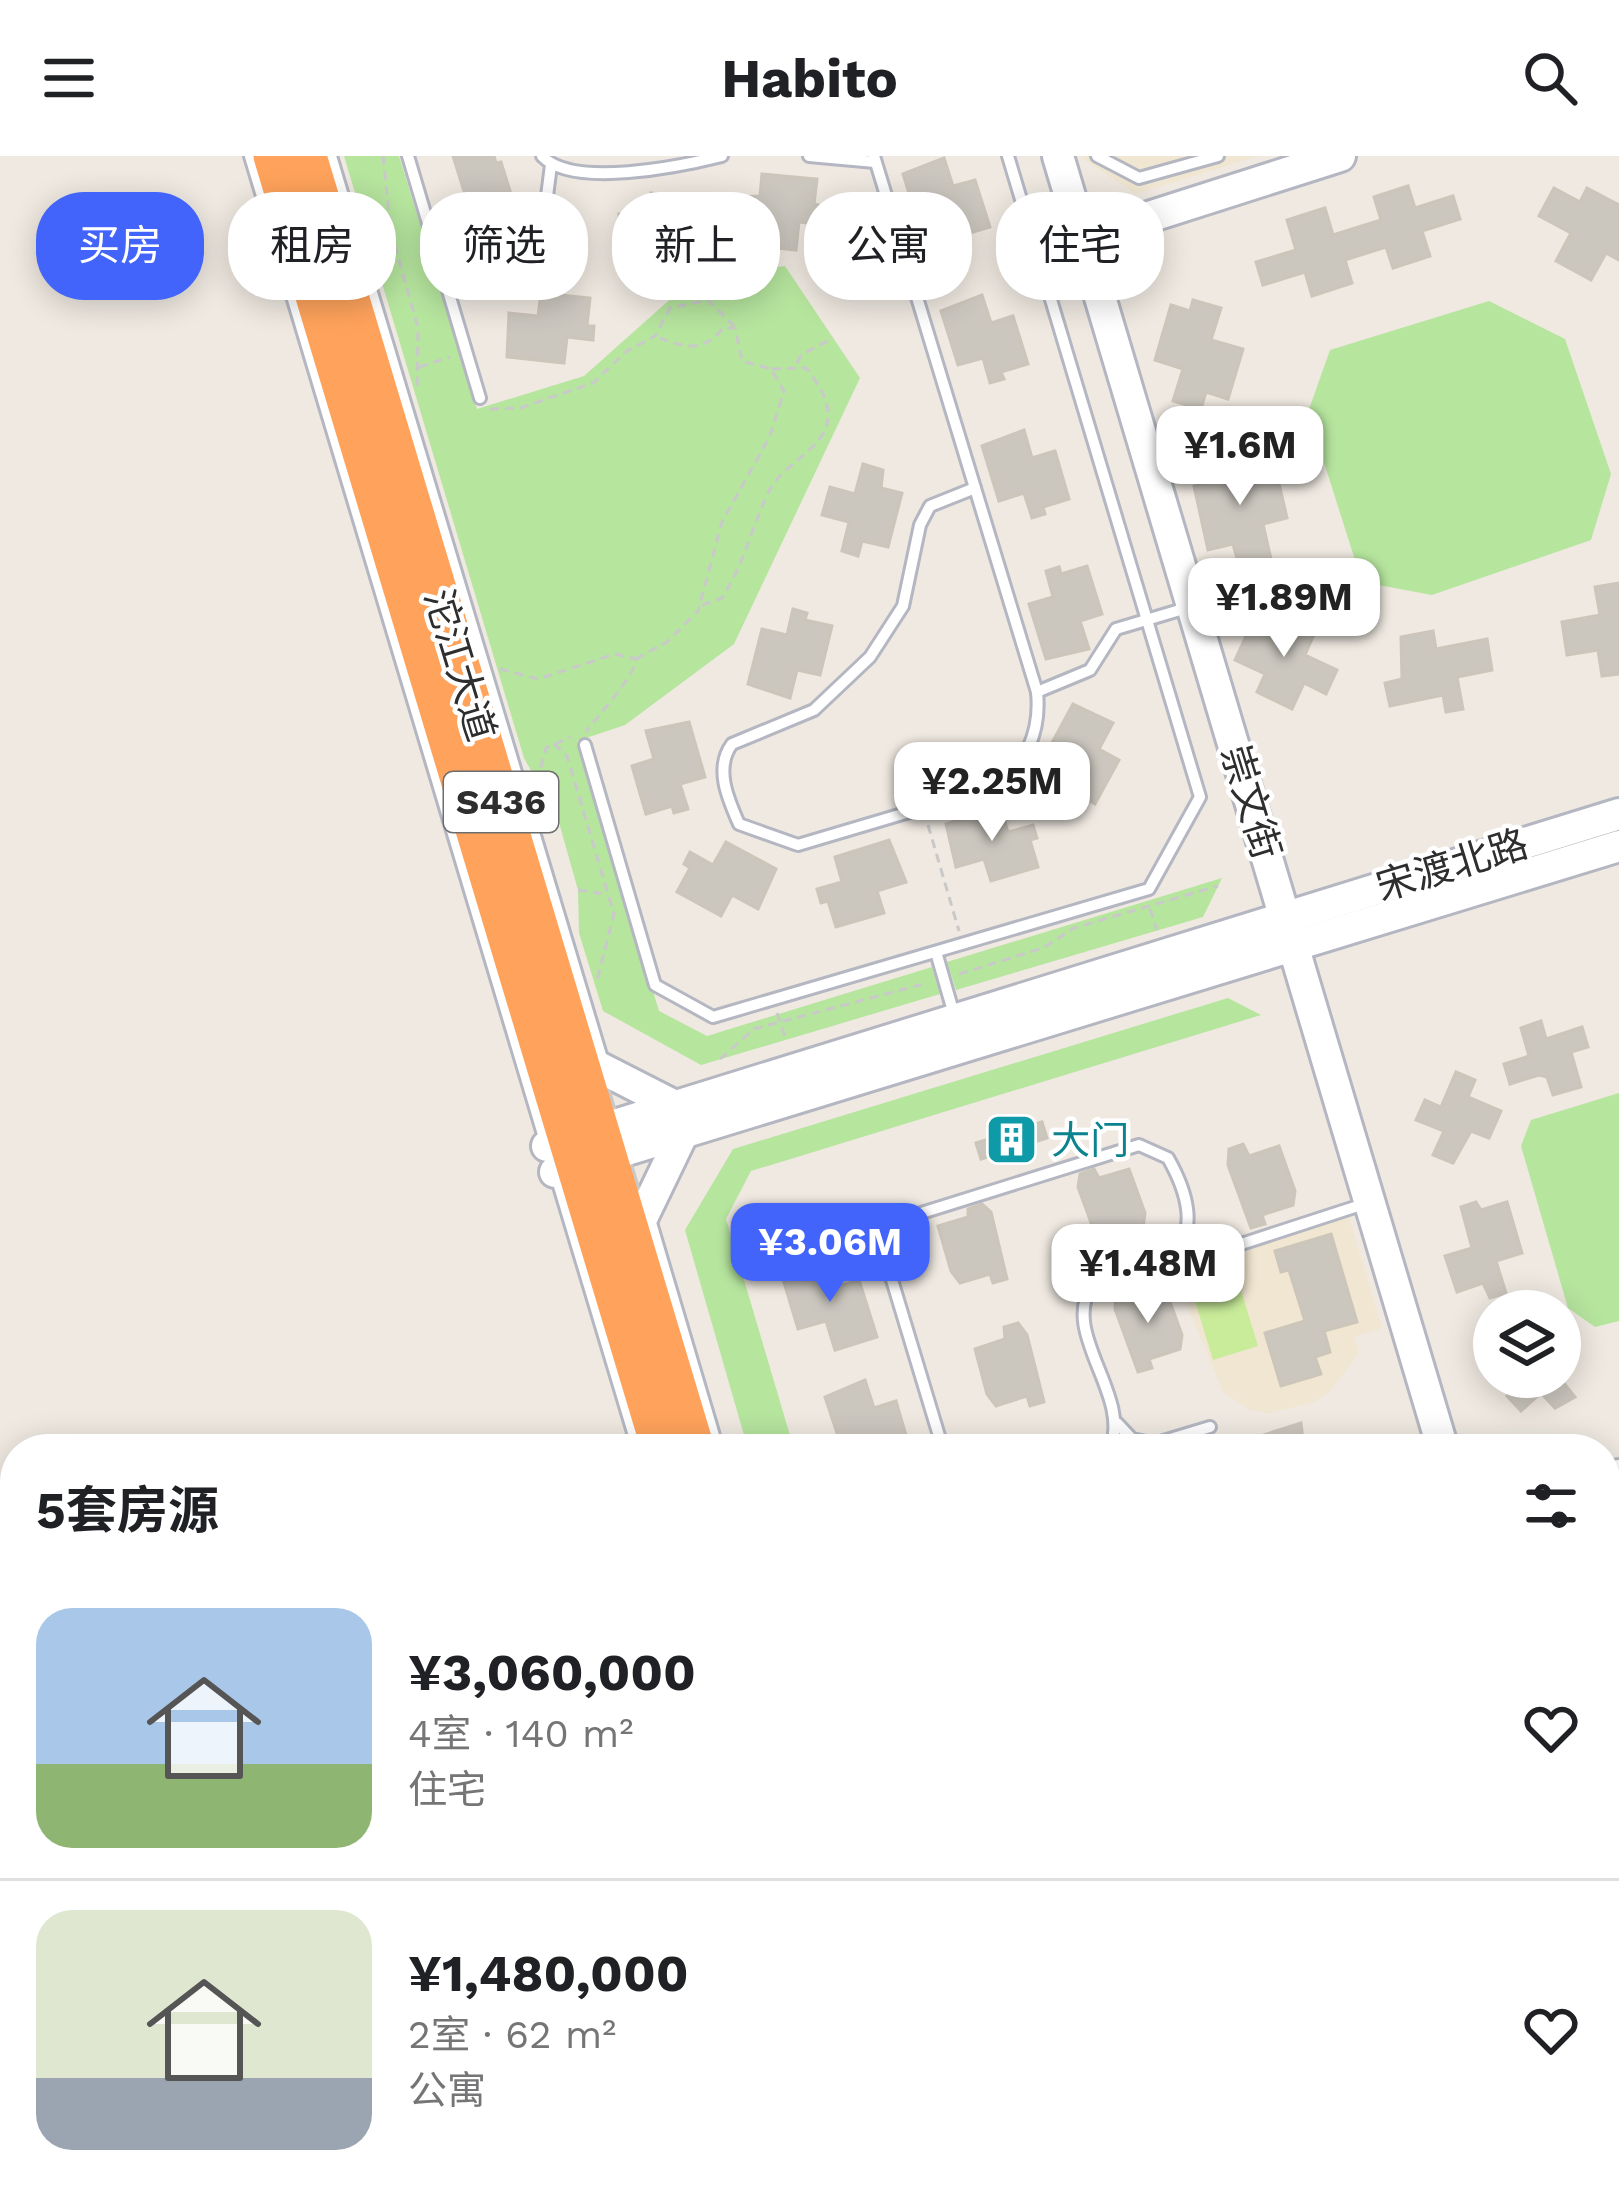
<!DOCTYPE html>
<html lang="zh">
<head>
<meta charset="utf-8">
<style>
	body { margin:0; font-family:"Work Sans","Noto Sans SC",sans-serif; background:#f6f6f6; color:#202124; height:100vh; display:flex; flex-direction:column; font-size:45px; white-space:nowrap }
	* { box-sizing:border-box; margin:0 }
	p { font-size:39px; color:#757577 }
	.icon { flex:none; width:66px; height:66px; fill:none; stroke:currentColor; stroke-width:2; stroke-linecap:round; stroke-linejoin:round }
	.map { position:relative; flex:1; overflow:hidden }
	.details { position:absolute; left:0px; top:1278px; width:1620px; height:771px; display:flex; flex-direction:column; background:#fff; border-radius:48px 48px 0 0; box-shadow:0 6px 30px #0003 }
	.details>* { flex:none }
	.top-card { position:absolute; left:36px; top:36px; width:1548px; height:108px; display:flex; gap:24px }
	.buttons { position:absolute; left:1473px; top:1134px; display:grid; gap:24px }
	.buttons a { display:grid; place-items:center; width:108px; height:108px; border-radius:50%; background:#fff; box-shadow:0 6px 30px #0003; font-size:60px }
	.price { position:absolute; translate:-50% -102px; padding:0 27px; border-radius:24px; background:#fff; color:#222; font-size:39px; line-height:78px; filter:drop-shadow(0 3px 6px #0008) }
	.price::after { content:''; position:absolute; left:50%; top:72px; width:36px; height:27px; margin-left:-18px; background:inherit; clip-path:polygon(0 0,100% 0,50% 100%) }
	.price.selected { background:#4264fb; color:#fff }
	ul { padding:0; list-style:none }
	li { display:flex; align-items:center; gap:36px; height:300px; padding:0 36px }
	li+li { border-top:3px solid #e0e0e0 }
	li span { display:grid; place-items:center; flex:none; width:336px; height:240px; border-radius:36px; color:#555 }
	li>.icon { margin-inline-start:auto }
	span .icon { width:144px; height:144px; fill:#fffc; stroke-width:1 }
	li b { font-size:51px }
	h2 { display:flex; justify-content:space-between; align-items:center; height:144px; padding:0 36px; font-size:51px }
	.pill { padding:0 42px; border-radius:48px; background:#fff; box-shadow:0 6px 30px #0003; font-size:42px; line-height:108px }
	.pill.selected { background:#4264fb; color:#fff }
	header { display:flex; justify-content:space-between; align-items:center; height:156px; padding:0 36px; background:#fff; font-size:54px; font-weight:700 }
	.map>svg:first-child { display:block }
	.education { fill:#f0e6d1 }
	.green { fill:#b6e59e }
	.pitch { fill:#c9ec9a }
	.building { fill:#cbc7bf; stroke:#cbc5ba; stroke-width:3 }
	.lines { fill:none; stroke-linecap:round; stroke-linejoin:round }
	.lane-casing { stroke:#b4b7c1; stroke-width:16 }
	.secondary-casing { stroke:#b4b7c1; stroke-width:36 }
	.highway-casing { stroke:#c9c9c9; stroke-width:45 }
	.path { stroke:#c9c9c9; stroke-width:3; stroke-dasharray:9 6; stroke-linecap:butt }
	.lane { stroke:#fff; stroke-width:10 }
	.secondary { stroke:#fff; stroke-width:30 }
	.highway { stroke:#ffa35c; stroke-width:39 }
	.labels { text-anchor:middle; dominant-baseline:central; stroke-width:9; stroke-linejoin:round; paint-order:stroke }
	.shield { fill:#fff; stroke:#6d6d6d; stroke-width:3 }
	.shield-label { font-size:36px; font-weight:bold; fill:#2e2e2e }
	.street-label { font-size:39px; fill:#2e2e2e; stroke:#fff }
	.culture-label { font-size:39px; fill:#0d838f; stroke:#fff; text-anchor:start }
</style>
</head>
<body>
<header><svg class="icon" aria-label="menu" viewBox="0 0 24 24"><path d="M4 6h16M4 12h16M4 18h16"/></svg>Habito<svg class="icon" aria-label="search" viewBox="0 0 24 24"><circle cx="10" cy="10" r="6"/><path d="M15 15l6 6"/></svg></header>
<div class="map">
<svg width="1619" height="2047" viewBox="0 0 1619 2047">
	<rect width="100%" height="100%" fill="#efe9e1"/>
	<g class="education">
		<path d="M1079,0H1258L1136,38Z"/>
		<path d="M1348,1058L1382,1172L1354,1181L1359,1196L1332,1233L1315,1246L1269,1257L1251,1254L1223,1236L1174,1117Z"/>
		<path d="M1619,1940V2047H1244L1290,2034H1605V1944Z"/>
	</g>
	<g class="green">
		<path d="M344,0H399L477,253L584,220L694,122L785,110L860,222L734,488L625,569L577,585L659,855L707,880L932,811L940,838L701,909L603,855L579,777L578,734L558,663L524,602Z"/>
		<path d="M1489,145L1565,183L1611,318L1591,384L1432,439L1362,426L1308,256L1330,194Z"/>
		<path d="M1222,722L1203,761L956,834L947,806Z"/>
		<path d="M1228,842L1261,859L751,1015L726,1063L794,1293H748L685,1074L733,993Z"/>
		<path d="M1619,937V1165L1595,1171L1568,1152L1521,990L1531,964Z"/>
	</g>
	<path class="pitch" d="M1232,1105L1258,1190L1213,1204L1187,1119Z"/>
	<g class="building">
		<path d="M453,0H494L496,7L501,6L510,35L467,45Z"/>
		<path d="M944,2L953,30L975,24L990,71L963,79L966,86L952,90L945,65L920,73L903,18Z"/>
		<path d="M762,18L817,23L814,48L830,52L828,69L799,66L796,94L767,91L770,64L740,62L742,41L760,40Z"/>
		<path d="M1408,30L1415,52L1453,40L1460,63L1422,75L1430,100L1393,112L1386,91L1345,104L1352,127L1312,140L1305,116L1263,129L1256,106L1296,94L1287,64L1325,52L1333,79L1381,64L1374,41Z"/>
		<path d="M1554,32L1580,46L1587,32L1619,49V104L1606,97L1591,124L1556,105L1571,77L1539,60Z"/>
		<path d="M651,37L700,43L703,85L677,82L674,108L618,102L619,58L648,61Z"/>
		<path d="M541,137L590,142L587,170H594L593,184L567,181L564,207L507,201L509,157L538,160Z"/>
		<path d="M982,139L991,167L1013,160L1028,208L1001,216L1004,223L990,227L983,202L958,209L941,155Z"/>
		<path d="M1193,144L1221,152L1211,184L1243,193L1228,243L1206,236L1201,253L1173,245L1183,213L1155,204L1171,149L1190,155Z"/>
		<path d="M1024,274L1032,302L1055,295L1069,343L1043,351L1045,358L1032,362L1024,337L999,345L982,290Z"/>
		<path d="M1240,293L1246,317L1275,310L1287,362L1263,368L1271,403L1239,410L1233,388L1208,394L1194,330L1219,324L1213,299Z"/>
		<path d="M863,308L883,314L881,332L902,337L888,391L862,385L858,400L842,395L849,366L822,359L830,331L855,338Z"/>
		<path d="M1087,410L1102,458L1080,465L1089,493L1046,503L1029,448L1053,441L1046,415L1059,411L1061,418Z"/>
		<path d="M1619,427V518L1602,520L1598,494L1567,499L1562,466L1600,459L1595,431Z"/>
		<path d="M793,453L807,457L805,464L832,470L820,519L797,514L790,542L748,528L762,473L787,479Z"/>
		<path d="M1270,455L1315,476L1305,499L1337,514L1326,538L1304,527L1292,553L1257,536L1265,518L1235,504L1249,474L1259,478Z"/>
		<path d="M1433,475L1436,493L1487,483L1492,514L1457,521L1463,553L1446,556L1443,539L1390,550L1385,527L1402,523L1401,481Z"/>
		<path d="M1073,548L1113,567L1099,593L1119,604L1095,648L1071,634L1068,641L1055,634L1068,611L1046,598Z"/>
		<path d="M689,566L705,621L680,628L688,653L674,657L672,650L646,658L632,610L654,603L646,575Z"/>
		<path d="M1000,651L1008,676L1033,669L1037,682L1030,684L1038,711L991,725L984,703L956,711L946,668Z"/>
		<path d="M889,684L906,726L877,735L884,757L836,771L828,745L821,747L817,733L842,726L835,701Z"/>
		<path d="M726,686L776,713L758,753L732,739L721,760L677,736L690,712L684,708L690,696L713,709Z"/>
		<path d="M1541,865L1546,883L1582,871L1588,891L1571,896L1581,931L1553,939L1547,921L1539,919L1510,928L1504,908L1529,900L1521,872Z"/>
		<path d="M1456,916L1475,924L1468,941L1501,955L1489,982L1471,975L1453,1007L1433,999L1444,975L1416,964L1425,944L1441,951Z"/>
		<path d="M1042,966L1047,982L981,1003L976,987Z"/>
		<path d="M1243,988L1249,1000L1279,990L1295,1035L1293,1049L1262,1059L1265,1068L1251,1072L1228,1009L1229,993Z"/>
		<path d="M1094,1013L1099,1022L1129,1013L1145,1057L1143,1072L1112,1081L1115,1090L1101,1094L1078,1031L1080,1018Z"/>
		<path d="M1476,1046L1481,1054L1507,1046L1522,1097L1496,1105L1506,1137L1490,1142L1483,1127L1457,1136L1445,1100L1472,1092L1461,1051Z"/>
		<path d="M982,1048L991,1056L1007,1123L993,1127L990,1118L960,1127L951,1115L938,1070L968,1061V1053Z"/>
		<path d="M1331,1078L1357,1166L1324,1175L1330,1196L1315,1201L1321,1218L1281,1230L1265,1177L1305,1165L1289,1114L1281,1116L1275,1095Z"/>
		<path d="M829,1104L837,1131L859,1124L877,1181L835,1194L826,1165L798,1173L783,1123Z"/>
		<path d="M1130,1133L1136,1144L1166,1135L1182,1179L1180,1193L1149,1203L1152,1212L1138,1216L1115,1153L1116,1137Z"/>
		<path d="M1018,1167L1027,1179L1044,1246L1030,1250L1027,1240L996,1250L987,1238L975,1193L1005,1183L1004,1171Z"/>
		<path d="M1514,1221H1559L1575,1241L1555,1252L1541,1237L1521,1255L1507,1240L1520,1228Z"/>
		<path d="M865,1224L874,1252L896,1245L910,1293H867L864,1285L842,1292L825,1241Z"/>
		<path d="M1301,1267L1304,1293H1229V1290Z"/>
	</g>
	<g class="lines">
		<defs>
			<g id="lane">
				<path d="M250,0L545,985"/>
				<path d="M331,0L603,906"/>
				<path d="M408,0L480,242"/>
				<path d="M542,0C573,33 682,10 722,0"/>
				<path d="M809,0L875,6"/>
				<path d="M874,0L1037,536L1090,514L1116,473L1190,451"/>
				<path d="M1097,0L1139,22L1218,0"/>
				<path d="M542,79L551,9"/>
				<path d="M975,332L930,350L920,369L903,450L870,501L814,554L732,588C714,612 728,643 739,668L798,689L990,632C1026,613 1041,575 1037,536"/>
				<path d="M585,589L655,829L713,861L1149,733L1200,641L1008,0"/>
				<path d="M936,796L955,862"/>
				<path d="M556,1020L638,1293"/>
				<path d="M649,1060L718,1293"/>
				<path d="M1117,1267L1132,1283L1151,1287"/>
				<path d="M943,1293L886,1104L885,1085L899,1064L1139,989L1168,1002C1185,1032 1202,1077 1168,1100"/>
				<path d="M1110,1293C1133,1240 1058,1176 1093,1128L1198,1090L1232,1091L1364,1048"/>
				<path d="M1137,1293L1210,1271"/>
				<path d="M1605,1547L1619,1542"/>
				<path d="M860,2034L864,2047"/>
				<path d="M941,2034L944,2047"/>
				<path d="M1246,2034L1250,2047"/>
				<path d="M1342,2047L1387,2034"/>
			</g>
			<g id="secondary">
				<path d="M1058,0L1443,1293"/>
				<path d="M1083,82L1340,0"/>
				<path d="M577,900L677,951"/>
				<path d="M547,990L1619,658"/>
				<path d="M555,1016L1619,690"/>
				<path d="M632,1083L683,977"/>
				<path d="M1605,1323L1619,1319"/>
				<path d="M1605,1826L1619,1872"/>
				<path d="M1605,1901L1619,1897"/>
				<path d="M1124,2047L1168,2034"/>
			</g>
			<g id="highway">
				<path d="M273,0L661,1293"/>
				<path d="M307,0L695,1293"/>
				<path d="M883,2034L887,2047"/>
				<path d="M917,2034L921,2047"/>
			</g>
		</defs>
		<use href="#lane" class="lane-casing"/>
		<use href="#secondary" class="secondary-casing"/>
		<use href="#highway" class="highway-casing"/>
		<g class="path">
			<path d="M383,0L391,76L418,172L417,234"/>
			<path d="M797,207L801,199L833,182"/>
			<path d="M419,211L450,201"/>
			<path d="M490,253L520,252L593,227L627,195L655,180L670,152L708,144L734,170"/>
			<path d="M702,449L722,442C744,408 751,373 768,337C787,295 866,286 806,212L771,213"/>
			<path d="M636,503L667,486L698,455L722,366L770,280L784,235L771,213L742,205L735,172H723C704,197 684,192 655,180"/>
			<path d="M500,513L538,523L615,498L636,503C636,519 598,559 586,576"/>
			<path d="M554,588L567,600L614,758L596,828"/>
			<path d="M537,626L546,592L571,581"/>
			<path d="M928,669L959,775"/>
			<path d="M578,734L606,738"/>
			<path d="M1150,753L1157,774"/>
			<path d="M959,818L1043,792L1074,772L1218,730"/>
			<path d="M777,857L786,884"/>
			<path d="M720,903L754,873L927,827"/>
		</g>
		<use href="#lane" class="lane"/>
		<use href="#secondary" class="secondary"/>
		<use href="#highway" class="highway"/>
	</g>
	<defs>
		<symbol id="building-square" viewBox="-11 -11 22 22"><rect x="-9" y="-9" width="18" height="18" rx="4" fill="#0f9aa8" stroke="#fff"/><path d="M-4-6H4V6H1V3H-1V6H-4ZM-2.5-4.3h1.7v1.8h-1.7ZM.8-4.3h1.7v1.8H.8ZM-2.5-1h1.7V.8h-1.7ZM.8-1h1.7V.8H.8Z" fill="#fff"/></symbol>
	</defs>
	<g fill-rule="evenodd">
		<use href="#building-square" x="982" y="954" width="59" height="59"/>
	</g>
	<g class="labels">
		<rect class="shield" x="444" y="616" width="114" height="60" rx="9"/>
		<g class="shield-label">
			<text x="501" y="646">S436</text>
		</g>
		<g class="street-label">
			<text transform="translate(460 509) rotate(73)">沱江大道</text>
			<text transform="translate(1251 646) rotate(73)">崇文街</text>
			<text transform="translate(1452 709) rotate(-17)">宋渡北路</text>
		</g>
		<g class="culture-label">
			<text x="1051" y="984">大门</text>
		</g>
	</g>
</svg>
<div class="buttons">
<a><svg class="icon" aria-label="layers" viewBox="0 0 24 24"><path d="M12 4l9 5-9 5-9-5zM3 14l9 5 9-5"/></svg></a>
</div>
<b class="price" style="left:1240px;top:352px">¥1.6M</b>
<b class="price" style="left:1284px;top:504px">¥1.89M</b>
<b class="price" style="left:992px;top:688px">¥2.25M</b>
<b class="price selected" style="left:830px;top:1149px">¥3.06M</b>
<b class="price" style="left:1148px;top:1170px">¥1.48M</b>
<div class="top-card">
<a class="pill selected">买房</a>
<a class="pill">租房</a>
<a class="pill">筛选</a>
<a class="pill">新上</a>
<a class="pill">公寓</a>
<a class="pill">住宅</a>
</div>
<section class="details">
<h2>5套房源<svg class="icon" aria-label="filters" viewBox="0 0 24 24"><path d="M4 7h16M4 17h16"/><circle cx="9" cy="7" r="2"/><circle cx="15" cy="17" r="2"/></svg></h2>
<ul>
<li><span style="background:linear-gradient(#a9c7e8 65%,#8fb573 0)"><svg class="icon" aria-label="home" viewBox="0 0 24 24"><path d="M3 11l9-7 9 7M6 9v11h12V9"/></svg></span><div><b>¥3,060,000</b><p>4室 · 140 m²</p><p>住宅</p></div><svg class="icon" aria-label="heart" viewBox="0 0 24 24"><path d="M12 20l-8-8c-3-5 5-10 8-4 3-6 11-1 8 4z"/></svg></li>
<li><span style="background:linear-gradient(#dfe7d0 70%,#9aa5b1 0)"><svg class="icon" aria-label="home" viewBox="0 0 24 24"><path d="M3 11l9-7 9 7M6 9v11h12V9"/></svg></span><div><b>¥1,480,000</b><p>2室 · 62 m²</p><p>公寓</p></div><svg class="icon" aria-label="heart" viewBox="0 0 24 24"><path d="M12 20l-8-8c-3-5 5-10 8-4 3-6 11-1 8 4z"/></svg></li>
</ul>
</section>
</div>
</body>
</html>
